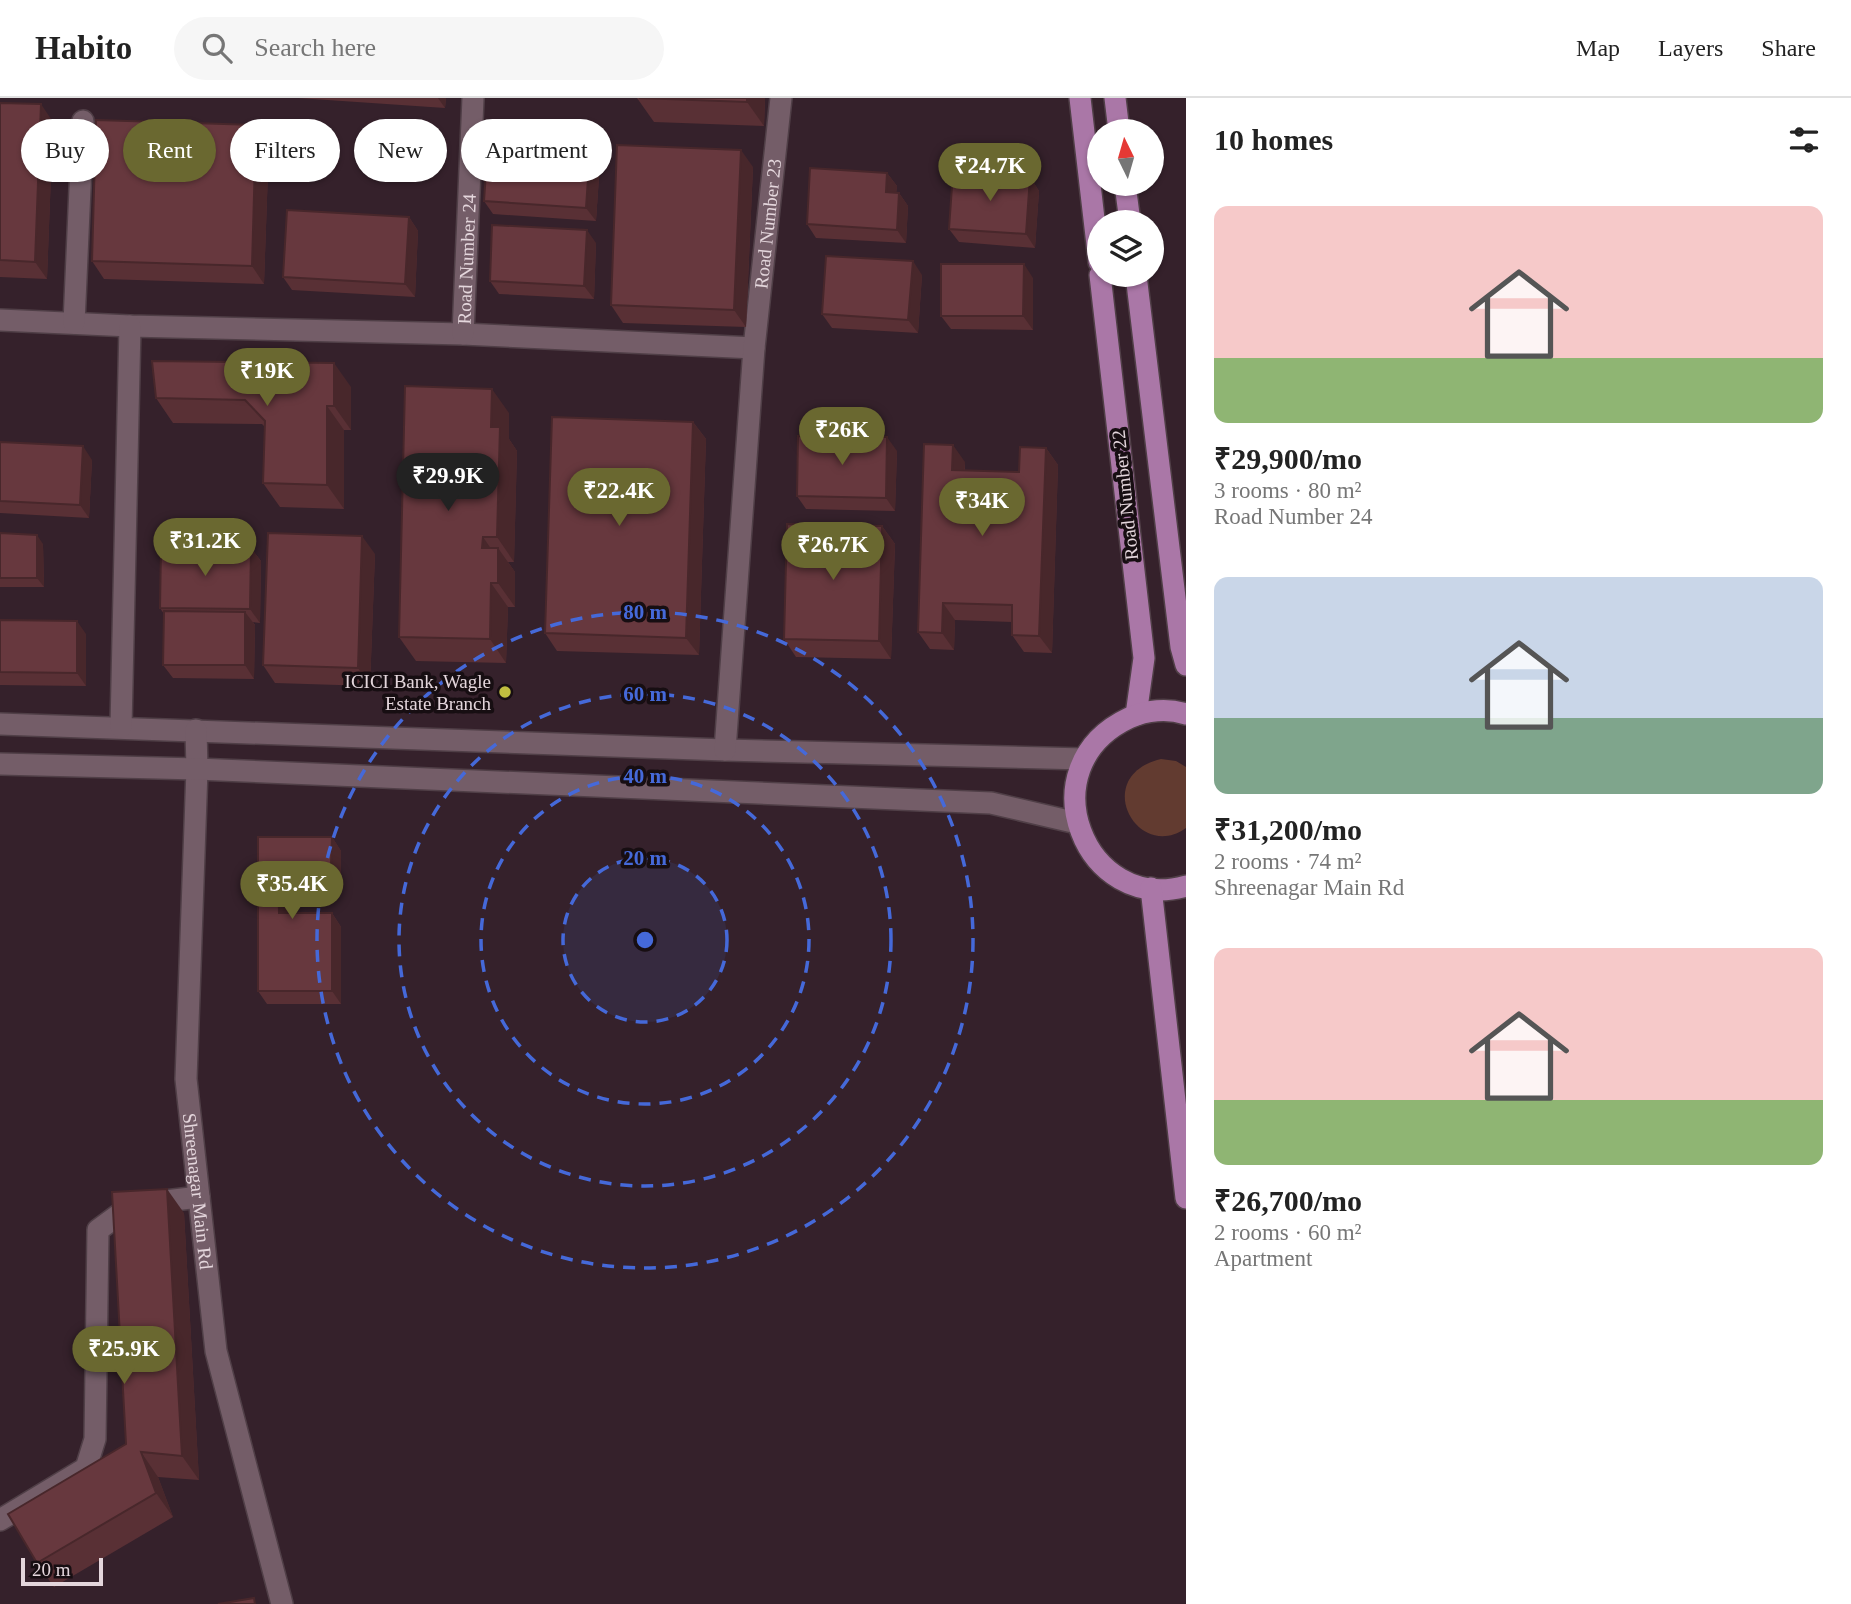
<!DOCTYPE html>
<html lang="en">
<head>
<meta charset="utf-8">
<style>
	body { margin:0; font-family:"Times New Roman",serif; background:#f6f6f6; color:#222; height:100vh; display:flex; flex-direction:column; font-size:26px; white-space:nowrap }
	* { box-sizing:border-box; margin:0 }
	p { font-size:23px; color:#767676 }
	.icon { flex:none; width:38px; height:38px; fill:none; stroke:currentColor; stroke-width:2; stroke-linecap:round; stroke-linejoin:round }
	.map { position:relative; flex:1; overflow:hidden }
	.side { display:flex; flex-direction:column; background:#fff; width:665px }
	.side>* { flex:none }
	.hud { position:absolute; left:21px; top:21px; width:665px; height:63px; display:flex; gap:14px }
	.needle { width:46px; rotate:355deg }
	.buttons { position:absolute; left:1087px; top:21px; display:grid; gap:14px }
	.buttons a { display:grid; place-items:center; width:77px; height:77px; border-radius:50%; background:#fff; box-shadow:0 2px 5px #0004; font-size:35px }
	.scale { position:absolute; left:21px; bottom:18px; width:82px; box-sizing:border-box; padding-left:7px; border:4px solid #e4d6dc; border-top:0; font-size:19px; line-height:24px; white-space:nowrap; color:#e4d6dc; -webkit-text-stroke:5px #170e12; paint-order:stroke }
	.price { position:absolute; translate:-50% -60px; padding:0 16px; border-radius:24px; background:#6a6830; color:#fff; font-size:23px; line-height:46px; filter:drop-shadow(0 2px 4px #0008) }
	.price::after { content:''; position:absolute; left:50%; top:42px; width:21px; height:16px; margin-left:-10px; background:inherit; clip-path:polygon(0 0,100% 0,50% 100%) }
	.price.current { background:#222; color:#fff }
	ul { padding:0; list-style:none }
	li { display:grid; align-content:center; gap:14px; height:371px; padding:0 28px }
	li span { display:grid; place-items:center; height:217px; border-radius:14px; color:#555 }
	li>.icon { margin-inline-start:auto }
	span .icon { width:126px; height:126px; fill:#fffc; stroke-width:1 }
	li b { font-size:30px }
	h2 { display:flex; justify-content:space-between; align-items:center; height:84px; padding:0 28px; font-size:30px }
	.tag { padding:0 24px; border-radius:32px; background:#fff; box-shadow:0 2px 5px #0004; font-size:24px; line-height:63px }
	.tag.current { background:#6a6830; color:#fff }
	header { display:flex; align-items:center; gap:42px; box-sizing:border-box; height:98px; padding:0 35px; background:#fff; border-bottom:2px solid #e0e0e0 }
	header strong { font-size:33px }
	nav { display:flex; gap:38px; margin-inline-start:auto; font-size:24px }
	.search { width:490px; height:63px; background:#f6f6f6; display:flex; align-items:center; gap:18px; box-sizing:border-box; padding:0 24px; border-radius:38px; color:#767676; font-size:26px }
	main { display:flex; flex:1; min-height:0 }
	.map>svg:first-child { display:block }
	.green { fill:#623b30 }
	.lines { fill:none; stroke-linecap:round; stroke-linejoin:round }
	.minor-casing { stroke:#503f47; stroke-width:24 }
	.major-casing { stroke:#503f47; stroke-width:24 }
	.minor { stroke:#745d68; stroke-width:21 }
	.major { stroke:#aa77a7; stroke-width:21 }
	.wall { fill:#593035 }
	.shaded-wall { fill:#48272b }
	.building { fill:#67383e; stroke:#48272b; stroke-width:2 }
	.ring { fill:none; stroke:#4569d9; stroke-width:3.5; stroke-dasharray:12 9 }
	.poi-dot { fill:#c1be40; stroke:#170e12; stroke-width:2.5 }
	.labels { text-anchor:middle; dominant-baseline:central; stroke-width:7; stroke-linejoin:round; paint-order:stroke }
	.street-label { font-size:19px; fill:#e4d6dc; stroke:#170e12 }
	.poi-label { font-size:19px; fill:#e4d6dc; stroke:#170e12; text-anchor:end }
	.centre { fill:#4569d9; stroke:#170e12; stroke-width:3.5 }
	.ring-label { font-size:21px; text-anchor:middle; font-weight:bold; fill:#4569d9; stroke:#170e12; stroke-width:7; stroke-linejoin:round; paint-order:stroke }
</style>
</head>
<body>
<header>
<strong>Habito</strong>
<div class="search"><svg class="icon" aria-label="search" viewBox="0 0 24 24"><circle cx="10" cy="10" r="6"/><path d="M15 15l6 6"/></svg>Search here</div>
<nav><a>Map</a><a>Layers</a><a>Share</a></nav>
</header>
<main>
<div class="map">
<svg width="1186" height="1506" viewBox="0 0 1186 1506">
	<rect width="100%" height="100%" fill="#35212b"/>
	<path class="green" d="M1161,661L1176,663L1186,669V730C1137,765 1090,678 1161,661Z"/>
	<g class="lines">
		<defs>
			<g id="minor">
				<path d="M0,222L130,228L463,236L754,250"/>
				<path d="M74,225L83,23"/>
				<path id="s1" d="M463,236L473,0"/>
				<path d="M0,626L725,652L1084,661"/>
				<path d="M121,629L130,228"/>
				<path id="s2" d="M196,632L197,671L186,981L216,1253L282,1506"/>
				<path id="s3" d="M725,652L754,250L781,0"/>
				<path d="M0,666L197,671L991,705L1077,725"/>
				<path d="M0,1422L86,1370L95,1341L98,1132L132,1107L199,1099"/>
			</g>
			<g id="major">
				<path d="M1080,0L1099,164"/>
				<path d="M1115,0L1119,33"/>
				<path d="M1125,86L1130,124"/>
				<path d="M1100,177L1144,560L1136,617"/>
				<path d="M1136,177L1181,549L1186,567"/>
				<path d="M1186,616C1168,610 1146,612 1129,620C1025,669 1086,817 1186,788"/>
				<path d="M1151,790L1186,1100"/>
			</g>
		</defs>
		<use href="#minor" class="minor-casing"/>
		<use href="#major" class="major-casing"/>
		<use href="#minor" class="minor"/>
		<use href="#major" class="major"/>
	</g>
	<g class="wall">
		<path d="M298,0H446L445,10Z"/>
		<path d="M637,0H765L764,28L654,24Z"/>
		<path d="M0,5L53,24L47,181L0,179Z"/>
		<path d="M269,45L264,186L104,181L92,163Z"/>
		<path d="M590,51L600,64L596,123L493,116L484,103Z"/>
		<path d="M753,69L746,229L623,225L611,207Z"/>
		<path d="M887,75L897,88L896,95H899L908,108L906,145L816,140L807,126Z"/>
		<path d="M1030,79L1039,93L1035,150L959,144L949,131Z"/>
		<path d="M409,119L418,133L415,199L292,192L283,179Z"/>
		<path d="M596,145L594,201L499,196L490,183Z"/>
		<path d="M922,177L918,235L832,230L822,216Z"/>
		<path d="M1033,180V232L951,231L941,218Z"/>
		<path d="M351,289V332H344V411L280,409L263,385L265,329L262,326L173,325L156,300Z"/>
		<path d="M509,315V341L517,353L514,464H508L515,474V509H508L506,565L416,563L399,539Z"/>
		<path d="M693,324L706,341L699,557L557,553L545,535Z"/>
		<path d="M0,344L92,362L89,420L0,415Z"/>
		<path d="M1046,350L1058,367L1052,555L1024,554L1012,537V524L955,522L954,552L930,551L918,534L965,364V372L1019,374Z"/>
		<path d="M897,353L895,413L806,411L797,398Z"/>
		<path d="M882,428L895,446L891,561L796,559L784,541Z"/>
		<path d="M0,435L43,446L44,489H0Z"/>
		<path d="M251,450L261,463L260,525L253,524L255,527L254,581L173,580L163,567L164,516L160,510Z"/>
		<path d="M375,456L370,588L275,585L263,567Z"/>
		<path d="M0,522L86,536V588L0,587Z"/>
		<path d="M258,739H332L341,753V780H288V815H332L341,829V906H267L258,893Z"/>
		<path d="M184,1115L199,1382L158,1379L173,1419L54,1489L37,1465L126,1346Z"/>
	</g>
	<g class="shaded-wall">
		<path d="M438,0H446L445,10Z"/>
		<path d="M747,0H765L764,28L747,4Z"/>
		<path d="M41,6L53,24L47,181L35,164Z"/>
		<path d="M256,27L269,45L264,186L252,168Z"/>
		<path d="M590,51L600,64L596,123L586,110Z"/>
		<path d="M741,52L753,69L746,229L734,212Z"/>
		<path d="M887,75L897,88L895,108L886,94Z"/>
		<path d="M1030,79L1039,93L1035,150L1026,136Z"/>
		<path d="M899,95L908,108L906,145L897,132Z"/>
		<path d="M409,119L418,133L415,199L405,186Z"/>
		<path d="M587,132L596,145L594,201L584,188Z"/>
		<path d="M913,163L922,177L918,235L908,222Z"/>
		<path d="M1024,166L1033,180V232L1023,218Z"/>
		<path d="M334,265L351,289V332L334,308Z"/>
		<path d="M492,291L509,315V341L517,353L514,464L497,439L491,329Z"/>
		<path d="M327,308L344,332V411L327,387Z"/>
		<path d="M693,324L706,341L699,557L686,540Z"/>
		<path d="M887,339L897,353L895,413L886,400Z"/>
		<path d="M953,347L965,364L964,389L952,372Z"/>
		<path d="M83,348L92,362L89,420L80,407Z"/>
		<path d="M1046,350L1058,367L1052,555L1039,538Z"/>
		<path d="M882,428L895,446L891,561L879,543Z"/>
		<path d="M37,437L43,446L44,489L37,480Z"/>
		<path d="M362,438L375,456L370,588L358,570Z"/>
		<path d="M483,439L498,461V450L515,474V509L498,485L482,450Z"/>
		<path d="M251,450L261,463L260,525L250,511Z"/>
		<path d="M491,485L508,509L506,565L490,541Z"/>
		<path d="M943,505L955,522L954,552L942,535Z"/>
		<path d="M245,514L255,527L254,581L245,567Z"/>
		<path d="M77,523L86,536V588L77,575Z"/>
		<path d="M332,739L341,753V780L331,767Z"/>
		<path d="M278,767L288,780V829L279,815Z"/>
		<path d="M332,815L341,829V906L332,893Z"/>
		<path d="M167,1091L184,1115L199,1382L182,1358Z"/>
		<path d="M141,1354L158,1379L173,1419L156,1395Z"/>
	</g>
	<g class="building">
		<path d="M639,0H747V4Z"/>
		<path d="M0,5L41,6L35,164L0,162Z"/>
		<path d="M96,22L256,27L252,168L92,163Z"/>
		<path d="M488,44L590,51L586,110L484,103Z"/>
		<path d="M617,47L741,52L734,212L611,207Z"/>
		<path d="M810,70L887,75L886,94L899,95L897,132L807,126Z"/>
		<path d="M953,74L1030,79L1026,136L949,131Z"/>
		<path d="M287,112L409,119L405,186L283,179Z"/>
		<path d="M492,127L587,132L584,188L490,183Z"/>
		<path d="M826,158L913,163L908,222L822,216Z"/>
		<path d="M941,166H1024L1023,218H941Z"/>
		<path d="M152,263L334,265V308H327V387L263,385L265,323L245,302L156,300Z"/>
		<path d="M405,288L492,291L491,329H500L497,439H483L482,450H498V485H491L490,541L399,539Z"/>
		<path d="M552,319L693,324L686,540L545,535Z"/>
		<path d="M798,338L887,339L886,400L797,398Z"/>
		<path d="M0,344L83,348L80,407L0,403Z"/>
		<path d="M924,346L953,347L952,372L1019,374L1020,349L1046,350L1039,538L1012,537V507L943,505L942,535L918,534Z"/>
		<path d="M787,426L882,428L879,543L784,541Z"/>
		<path d="M0,435L37,437V480H0Z"/>
		<path d="M268,435L362,438L358,570L263,567Z"/>
		<path d="M161,449L251,450L250,511L160,510Z"/>
		<path d="M164,513L245,514V567H163Z"/>
		<path d="M0,522L77,523V575L0,574Z"/>
		<path d="M258,739H332L331,767H278L279,815H332V893H258Z"/>
		<path d="M167,1091L182,1358L141,1354L156,1395L37,1465L8,1416L126,1346L112,1094Z"/>
		<path d="M254,1500L255,1506H218Z"/>
	</g>
	<circle cx="645" cy="842" r="82" fill="#4569d9" fill-opacity=".12"/>
	<g class="ring">
		<circle cx="645" cy="842" r="82"/>
		<circle cx="645" cy="842" r="164"/>
		<circle cx="645" cy="842" r="246"/>
		<circle cx="645" cy="842" r="328"/>
	</g>
	<circle class="poi-dot" cx="505" cy="594" r="7"/>
	<g class="labels">
		<g class="street-label">
			<text stroke="none"><textPath href="#s3" startOffset="528">Road Number 23</textPath></text>
			<text stroke="none"><textPath href="#s1" startOffset="75">Road Number 24</textPath></text>
			<text transform="translate(1125 397) rotate(-96)">Road Number 22</text>
			<text stroke="none"><textPath href="#s2" startOffset="462">Shreenagar Main Rd</textPath></text>
		</g>
		<g class="poi-label">
			<text x="491" y="583">ICICI Bank, Wagle<tspan x="491" dy="22">Estate Branch</tspan></text>
		</g>
	</g>
	<circle cx="645" cy="842" r="10" class="centre"/>
	<g class="ring-label">
		<text x="645" y="521">80 m</text>
		<text x="645" y="603">60 m</text>
		<text x="645" y="685">40 m</text>
		<text x="645" y="767">20 m</text>
	</g>
</svg>
<div class="buttons">
<a><svg class="needle" viewBox="-14 -14 28 28"><path d="M0-13l5 13h-10z" fill="#e53935"/><path d="M0 13l5-13h-10z" fill="#767676"/></svg></a>
<a><svg class="icon" aria-label="layers" viewBox="0 0 24 24"><path d="M12 4l9 5-9 5-9-5zM3 14l9 5 9-5"/></svg></a>
</div>
<div class="scale">20 m</div>
<b class="price" style="left:990px;top:105px">₹24.7K</b>
<b class="price" style="left:267px;top:310px">₹19K</b>
<b class="price" style="left:842px;top:369px">₹26K</b>
<b class="price current" style="left:448px;top:415px">₹29.9K</b>
<b class="price" style="left:619px;top:430px">₹22.4K</b>
<b class="price" style="left:982px;top:440px">₹34K</b>
<b class="price" style="left:205px;top:480px">₹31.2K</b>
<b class="price" style="left:833px;top:484px">₹26.7K</b>
<b class="price" style="left:292px;top:823px">₹35.4K</b>
<b class="price" style="left:124px;top:1288px">₹25.9K</b>
<div class="hud">
<a class="tag">Buy</a>
<a class="tag current">Rent</a>
<a class="tag">Filters</a>
<a class="tag">New</a>
<a class="tag">Apartment</a>
</div>
</div>
<section class="side">
<h2>10 homes<svg class="icon" aria-label="filters" viewBox="0 0 24 24"><path d="M4 7h16M4 17h16"/><circle cx="9" cy="7" r="2"/><circle cx="15" cy="17" r="2"/></svg></h2>
<ul>
<li><span style="background:linear-gradient(#f6c9c9 70%,#8fb573 0)"><svg class="icon" aria-label="home" viewBox="0 0 24 24"><path d="M3 11l9-7 9 7M6 9v11h12V9"/></svg></span><div><b>₹29,900/mo</b><p>3 rooms · 80 m²</p><p>Road Number 24</p></div></li>
<li><span style="background:linear-gradient(#c9d6e8 65%,#7fa58c 0)"><svg class="icon" aria-label="home" viewBox="0 0 24 24"><path d="M3 11l9-7 9 7M6 9v11h12V9"/></svg></span><div><b>₹31,200/mo</b><p>2 rooms · 74 m²</p><p>Shreenagar Main Rd</p></div></li>
<li><span style="background:linear-gradient(#f6c9c9 70%,#8fb573 0)"><svg class="icon" aria-label="home" viewBox="0 0 24 24"><path d="M3 11l9-7 9 7M6 9v11h12V9"/></svg></span><div><b>₹26,700/mo</b><p>2 rooms · 60 m²</p><p>Apartment</p></div></li>
</ul>
</section>
</main>
</body>
</html>
